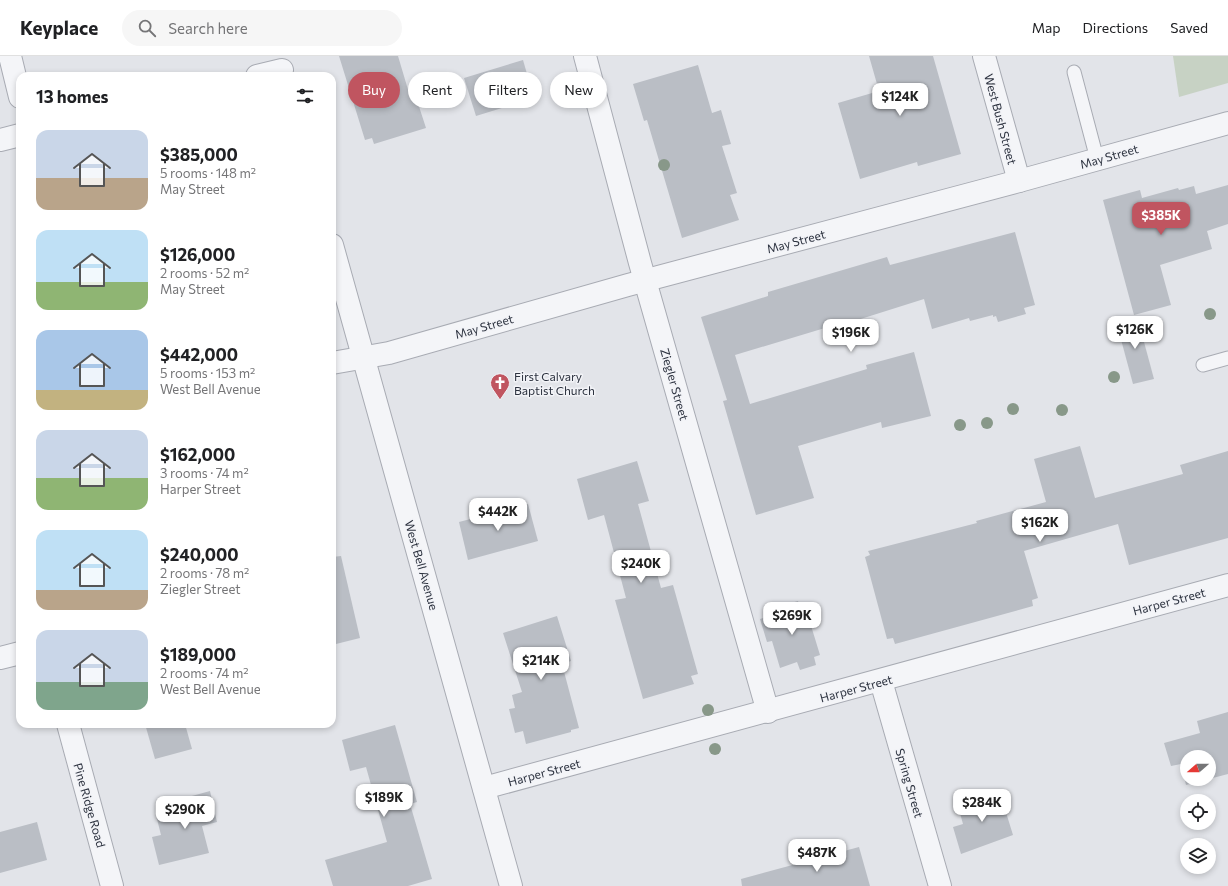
<!DOCTYPE html>
<html lang="en">
<head>
<meta charset="utf-8">
<style>
	body { margin:0; font-family:Commissioner,sans-serif; background:#f6f6f6; color:#202124; height:100vh; display:flex; flex-direction:column; font-size:15px; white-space:nowrap }
	* { box-sizing:border-box; margin:0 }
	p { font-size:13px; color:#757577 }
	.icon { flex:none; width:22px; height:22px; fill:none; stroke:currentColor; stroke-width:2; stroke-linecap:round; stroke-linejoin:round }
	.map { position:relative; flex:1; overflow:hidden }
	.drawer { position:absolute; left:16px; top:16px; width:320px; height:656px; display:flex; flex-direction:column; background:#fff; border-radius:12px; box-shadow:0 2px 6px #0003 }
	.drawer>* { flex:none }
	.top-card { position:absolute; left:348px; top:16px; width:380px; height:36px; display:flex; gap:8px }
	.needle { width:26px; rotate:250deg }
	.controls { position:absolute; left:1180px; top:694px; display:grid; gap:8px }
	.controls a { display:grid; place-items:center; width:36px; height:36px; border-radius:50%; background:#fff; box-shadow:0 2px 6px #0003; font-size:20px }
	.price { position:absolute; translate:-50% -34px; padding:0 9px; border-radius:8px; background:#fff; color:#222; font-size:13px; line-height:26px; filter:drop-shadow(0 1px 2px #0008) }
	.price::after { content:''; position:absolute; left:50%; top:24px; width:12px; height:9px; margin-left:-6px; background:inherit; clip-path:polygon(0 0,100% 0,50% 100%) }
	.price.selected { background:#c05560; color:#fff }
	ul { padding:0; list-style:none }
	li { display:flex; align-items:center; gap:12px; height:100px; padding:0 20px }
	li span { display:grid; place-items:center; flex:none; width:112px; height:80px; border-radius:12px; color:#555 }
	li>.icon { margin-inline-start:auto }
	span .icon { width:48px; height:48px; fill:#fffc; stroke-width:1 }
	li b { font-size:17px }
	h2 { display:flex; justify-content:space-between; align-items:center; height:48px; padding:0 20px; font-size:17px }
	.pill { padding:0 14px; border-radius:18px; background:#fff; box-shadow:0 2px 6px #0003; font-size:14px; line-height:36px }
	.pill.selected { background:#c05560; color:#fff }
	header { display:flex; align-items:center; gap:24px; box-sizing:border-box; height:56px; padding:0 20px; background:#fff; border-bottom:1px solid #e0e0e0 }
	header strong { font-size:19px }
	nav { display:flex; gap:22px; margin-inline-start:auto; font-size:14px }
	.search { width:280px; height:36px; background:#f6f6f6; display:flex; align-items:center; gap:10px; box-sizing:border-box; padding:0 14px; border-radius:22px; color:#757577; font-size:15px }
	.map>svg:first-child { display:block }
	.park { fill:#c7d2c4 }
	.building { fill:#babec5; fill-rule:evenodd }
	.lines { fill:none; stroke-linecap:round; stroke-linejoin:round }
	.service-casing { stroke:#a8abb3; stroke-width:15 }
	.minor-casing { stroke:#a8abb3; stroke-width:24 }
	.service { stroke:#f4f5f8; stroke-width:13 }
	.minor { stroke:#f4f5f8; stroke-width:22 }
	.tree { fill:#889889 }
	.labels { text-anchor:middle; dominant-baseline:central; stroke-width:3; stroke-linejoin:round; paint-order:stroke }
	.street-label { font-size:12px; fill:#2c323f; stroke:#f2f3f7 }
	.poi-label { font-size:12px; fill:#2c323f; stroke:#f2f3f7; text-anchor:start }
</style>
</head>
<body>
<header>
<strong>Keyplace</strong>
<div class="search"><svg class="icon" aria-label="search" viewBox="0 0 24 24"><circle cx="10" cy="10" r="6"/><path d="M15 15l6 6"/></svg>Search here</div>
<nav><a>Map</a><a>Directions</a><a>Saved</a></nav>
</header>
<div class="map">
<svg width="1228" height="830" viewBox="0 0 1228 830">
	<rect width="100%" height="100%" fill="#e2e4e9"/>
	<path class="park" d="M1173,0H1228V27L1179,41Z"/>
	<g class="building">
		<path d="M339,0H398L409,37L414,35L426,72L374,88L372,82L365,84Z"/>
		<path d="M869,0H933L961,98L918,110L917,106L860,123L838,47L879,35Z"/>
		<path d="M523,4L534,42L476,60L464,22Z"/>
		<path d="M698,9L712,57L721,54L731,88L722,90L737,137L730,139L739,164L682,182L647,64L644,65L633,28Z"/>
		<path d="M1228,129V168L1207,175L1212,193L1160,209L1171,249L1134,259L1103,144L1140,134L1142,142L1178,132L1179,134L1194,130L1196,138Z"/>
		<path d="M1015,176L1035,249L1024,252L1026,258L998,266L996,260L993,261V259L970,265L969,262L932,273L924,243L848,267V265L735,299L750,348L867,313L866,309L914,296L931,360L882,372L881,366L798,390L814,442L756,459L723,345L727,344L701,261L768,240V236L887,201L890,209Z"/>
		<path d="M1137,260L1154,323L1133,328L1116,265Z"/>
		<path d="M1080,390L1095,442L1183,418L1180,409L1228,395V482L1129,509L1118,468L1024,495L1038,542L1032,544L1033,550L895,588L893,582L887,583L865,501L870,499L868,495L977,467L976,465L1046,446L1034,403Z"/>
		<path d="M637,405L649,445L638,448L661,532L673,529L698,618L691,620L694,628L643,643L615,544L626,542L604,459L588,464L577,423Z"/>
		<path d="M528,448L538,485L468,504L459,466Z"/>
		<path d="M341,500L360,582L332,589V501Z"/>
		<path d="M798,545L800,552L805,550L820,599L814,601L816,609L800,614L797,606L780,612L772,585L767,586L760,563L779,557L777,551Z"/>
		<path d="M557,560L571,605L562,608L579,672L571,674V676L526,688L523,675L515,677L509,653L515,652L512,639L522,636L503,577Z"/>
		<path d="M1228,656V718L1186,729L1181,708L1171,710L1164,687L1200,677L1197,665ZM1187,701H1209V723H1187Z"/>
		<path d="M145,668H185L192,693L155,703Z"/>
		<path d="M395,669L417,746L410,748L432,823L408,830H333L325,804L387,786L366,711L350,715L342,684Z"/>
		<path d="M210,735L217,766L202,770L209,797L159,809L152,781L161,779L156,759L183,752L181,743Z"/>
		<path d="M1000,737L1013,779L961,798L953,771L963,768L958,750Z"/>
		<path d="M37,766L47,804L0,817V776Z"/>
		<path d="M859,791L870,830H742L741,823Z"/>
	</g>
	<g class="lines">
		<defs>
			<g id="service">
				<path d="M1074,16L1097,103"/>
				<path d="M1203,309L1228,302"/>
			</g>
			<g id="minor">
				<path d="M10,0L20,41"/>
				<path d="M585,0L640,207L768,656"/>
				<path d="M984,0L1019,125"/>
				<path d="M257,20L282,14"/>
				<path d="M0,84L20,79"/>
				<path d="M332,189L511,830"/>
				<path d="M332,307L389,297L628,229L1019,125L1228,67"/>
				<path d="M0,602L20,597"/>
				<path d="M881,625L940,830"/>
				<path d="M68,668L112,830"/>
				<path d="M484,732L1228,529"/>
			</g>
		</defs>
		<use href="#service" class="service-casing"/>
		<use href="#minor" class="minor-casing"/>
		<use href="#service" class="service"/>
		<use href="#minor" class="minor"/>
	</g>
	<g class="tree">
		<circle cx="664" cy="109" r="6"/>
		<circle cx="1210" cy="258" r="6"/>
		<circle cx="1114" cy="321" r="6"/>
		<circle cx="1013" cy="353" r="6"/>
		<circle cx="1062" cy="354" r="6"/>
		<circle cx="987" cy="367" r="6"/>
		<circle cx="960" cy="369" r="6"/>
		<circle cx="708" cy="654" r="6"/>
		<circle cx="715" cy="693" r="6"/>
	</g>
	<defs>
		<symbol id="church-pin" viewBox="-11 -11 22 30"><path d="M0 17L-7.5 6A9.5 9.5 0 1 1 7.5 6Z" fill="#c05560" stroke="#f2f3f7"/><path d="M-1.2-6h2.4v3.5h3.3v2.4h-3.3V6h-2.4V-.1h-3.3v-2.4h3.3Z" fill="#fff"/></symbol>
	</defs>
	<g fill-rule="evenodd">
		<use href="#church-pin" x="489" y="316" width="22" height="30"/>
	</g>
	<g class="labels">
		<g class="street-label">
			<text transform="translate(1001 63) rotate(75)">West Bush Street</text>
			<text transform="translate(1109 100) rotate(-16)">May Street</text>
			<text transform="translate(796 185) rotate(-15)">May Street</text>
			<text transform="translate(484 270) rotate(-16)">May Street</text>
			<text transform="translate(675 328) rotate(74)">Ziegler Street</text>
			<text transform="translate(422 509) rotate(74)">West Bell Avenue</text>
			<text transform="translate(1169 545) rotate(-15)">Harper Street</text>
			<text transform="translate(856 632) rotate(-15)">Harper Street</text>
			<text transform="translate(544 716) rotate(-15)">Harper Street</text>
			<text transform="translate(910 727) rotate(74)">Spring Street</text>
			<text transform="translate(90 749) rotate(74)">Pine Ridge Road</text>
		</g>
		<g class="poi-label">
			<text x="514" y="320">First Calvary<tspan x="514" dy="14">Baptist Church</tspan></text>
		</g>
	</g>
</svg>
<div class="controls">
<a><svg class="needle" viewBox="-14 -14 28 28"><path d="M0-13l5 13h-10z" fill="#e53935"/><path d="M0 13l5-13h-10z" fill="#757577"/></svg></a>
<a><svg class="icon" aria-label="locate" viewBox="0 0 24 24"><circle cx="12" cy="12" r="6"/><path d="M12 2v4M12 18v4M2 12h4M18 12h4"/></svg></a>
<a><svg class="icon" aria-label="layers" viewBox="0 0 24 24"><path d="M12 4l9 5-9 5-9-5zM3 14l9 5 9-5"/></svg></a>
</div>
<b class="price" style="left:900px;top:61px">$124K</b>
<b class="price selected" style="left:1161px;top:180px">$385K</b>
<b class="price" style="left:1135px;top:294px">$126K</b>
<b class="price" style="left:851px;top:297px">$196K</b>
<b class="price" style="left:498px;top:476px">$442K</b>
<b class="price" style="left:1040px;top:487px">$162K</b>
<b class="price" style="left:641px;top:528px">$240K</b>
<b class="price" style="left:792px;top:580px">$269K</b>
<b class="price" style="left:541px;top:625px">$214K</b>
<b class="price" style="left:384px;top:762px">$189K</b>
<b class="price" style="left:982px;top:767px">$284K</b>
<b class="price" style="left:185px;top:774px">$290K</b>
<b class="price" style="left:817px;top:817px">$487K</b>
<div class="top-card">
<a class="pill selected">Buy</a>
<a class="pill">Rent</a>
<a class="pill">Filters</a>
<a class="pill">New</a>
</div>
<section class="drawer">
<h2>13 homes<svg class="icon" aria-label="filters" viewBox="0 0 24 24"><path d="M4 7h16M4 17h16"/><circle cx="9" cy="7" r="2"/><circle cx="15" cy="17" r="2"/></svg></h2>
<ul>
<li><span style="background:linear-gradient(#c9d6e8 60%,#b9a48a 0)"><svg class="icon" aria-label="home" viewBox="0 0 24 24"><path d="M3 11l9-7 9 7M6 9v11h12V9"/></svg></span><div><b>$385,000</b><p>5 rooms · 148 m²</p><p>May Street</p></div></li>
<li><span style="background:linear-gradient(#bfe0f5 65%,#8fb573 0)"><svg class="icon" aria-label="home" viewBox="0 0 24 24"><path d="M3 11l9-7 9 7M6 9v11h12V9"/></svg></span><div><b>$126,000</b><p>2 rooms · 52 m²</p><p>May Street</p></div></li>
<li><span style="background:linear-gradient(#a9c7e8 75%,#c2b280 0)"><svg class="icon" aria-label="home" viewBox="0 0 24 24"><path d="M3 11l9-7 9 7M6 9v11h12V9"/></svg></span><div><b>$442,000</b><p>5 rooms · 153 m²</p><p>West Bell Avenue</p></div></li>
<li><span style="background:linear-gradient(#c9d6e8 60%,#8fb573 0)"><svg class="icon" aria-label="home" viewBox="0 0 24 24"><path d="M3 11l9-7 9 7M6 9v11h12V9"/></svg></span><div><b>$162,000</b><p>3 rooms · 74 m²</p><p>Harper Street</p></div></li>
<li><span style="background:linear-gradient(#bfe0f5 75%,#b9a48a 0)"><svg class="icon" aria-label="home" viewBox="0 0 24 24"><path d="M3 11l9-7 9 7M6 9v11h12V9"/></svg></span><div><b>$240,000</b><p>2 rooms · 78 m²</p><p>Ziegler Street</p></div></li>
<li><span style="background:linear-gradient(#c9d6e8 65%,#7fa58c 0)"><svg class="icon" aria-label="home" viewBox="0 0 24 24"><path d="M3 11l9-7 9 7M6 9v11h12V9"/></svg></span><div><b>$189,000</b><p>2 rooms · 74 m²</p><p>West Bell Avenue</p></div></li>
</ul>
</section>
</div>
</body>
</html>
